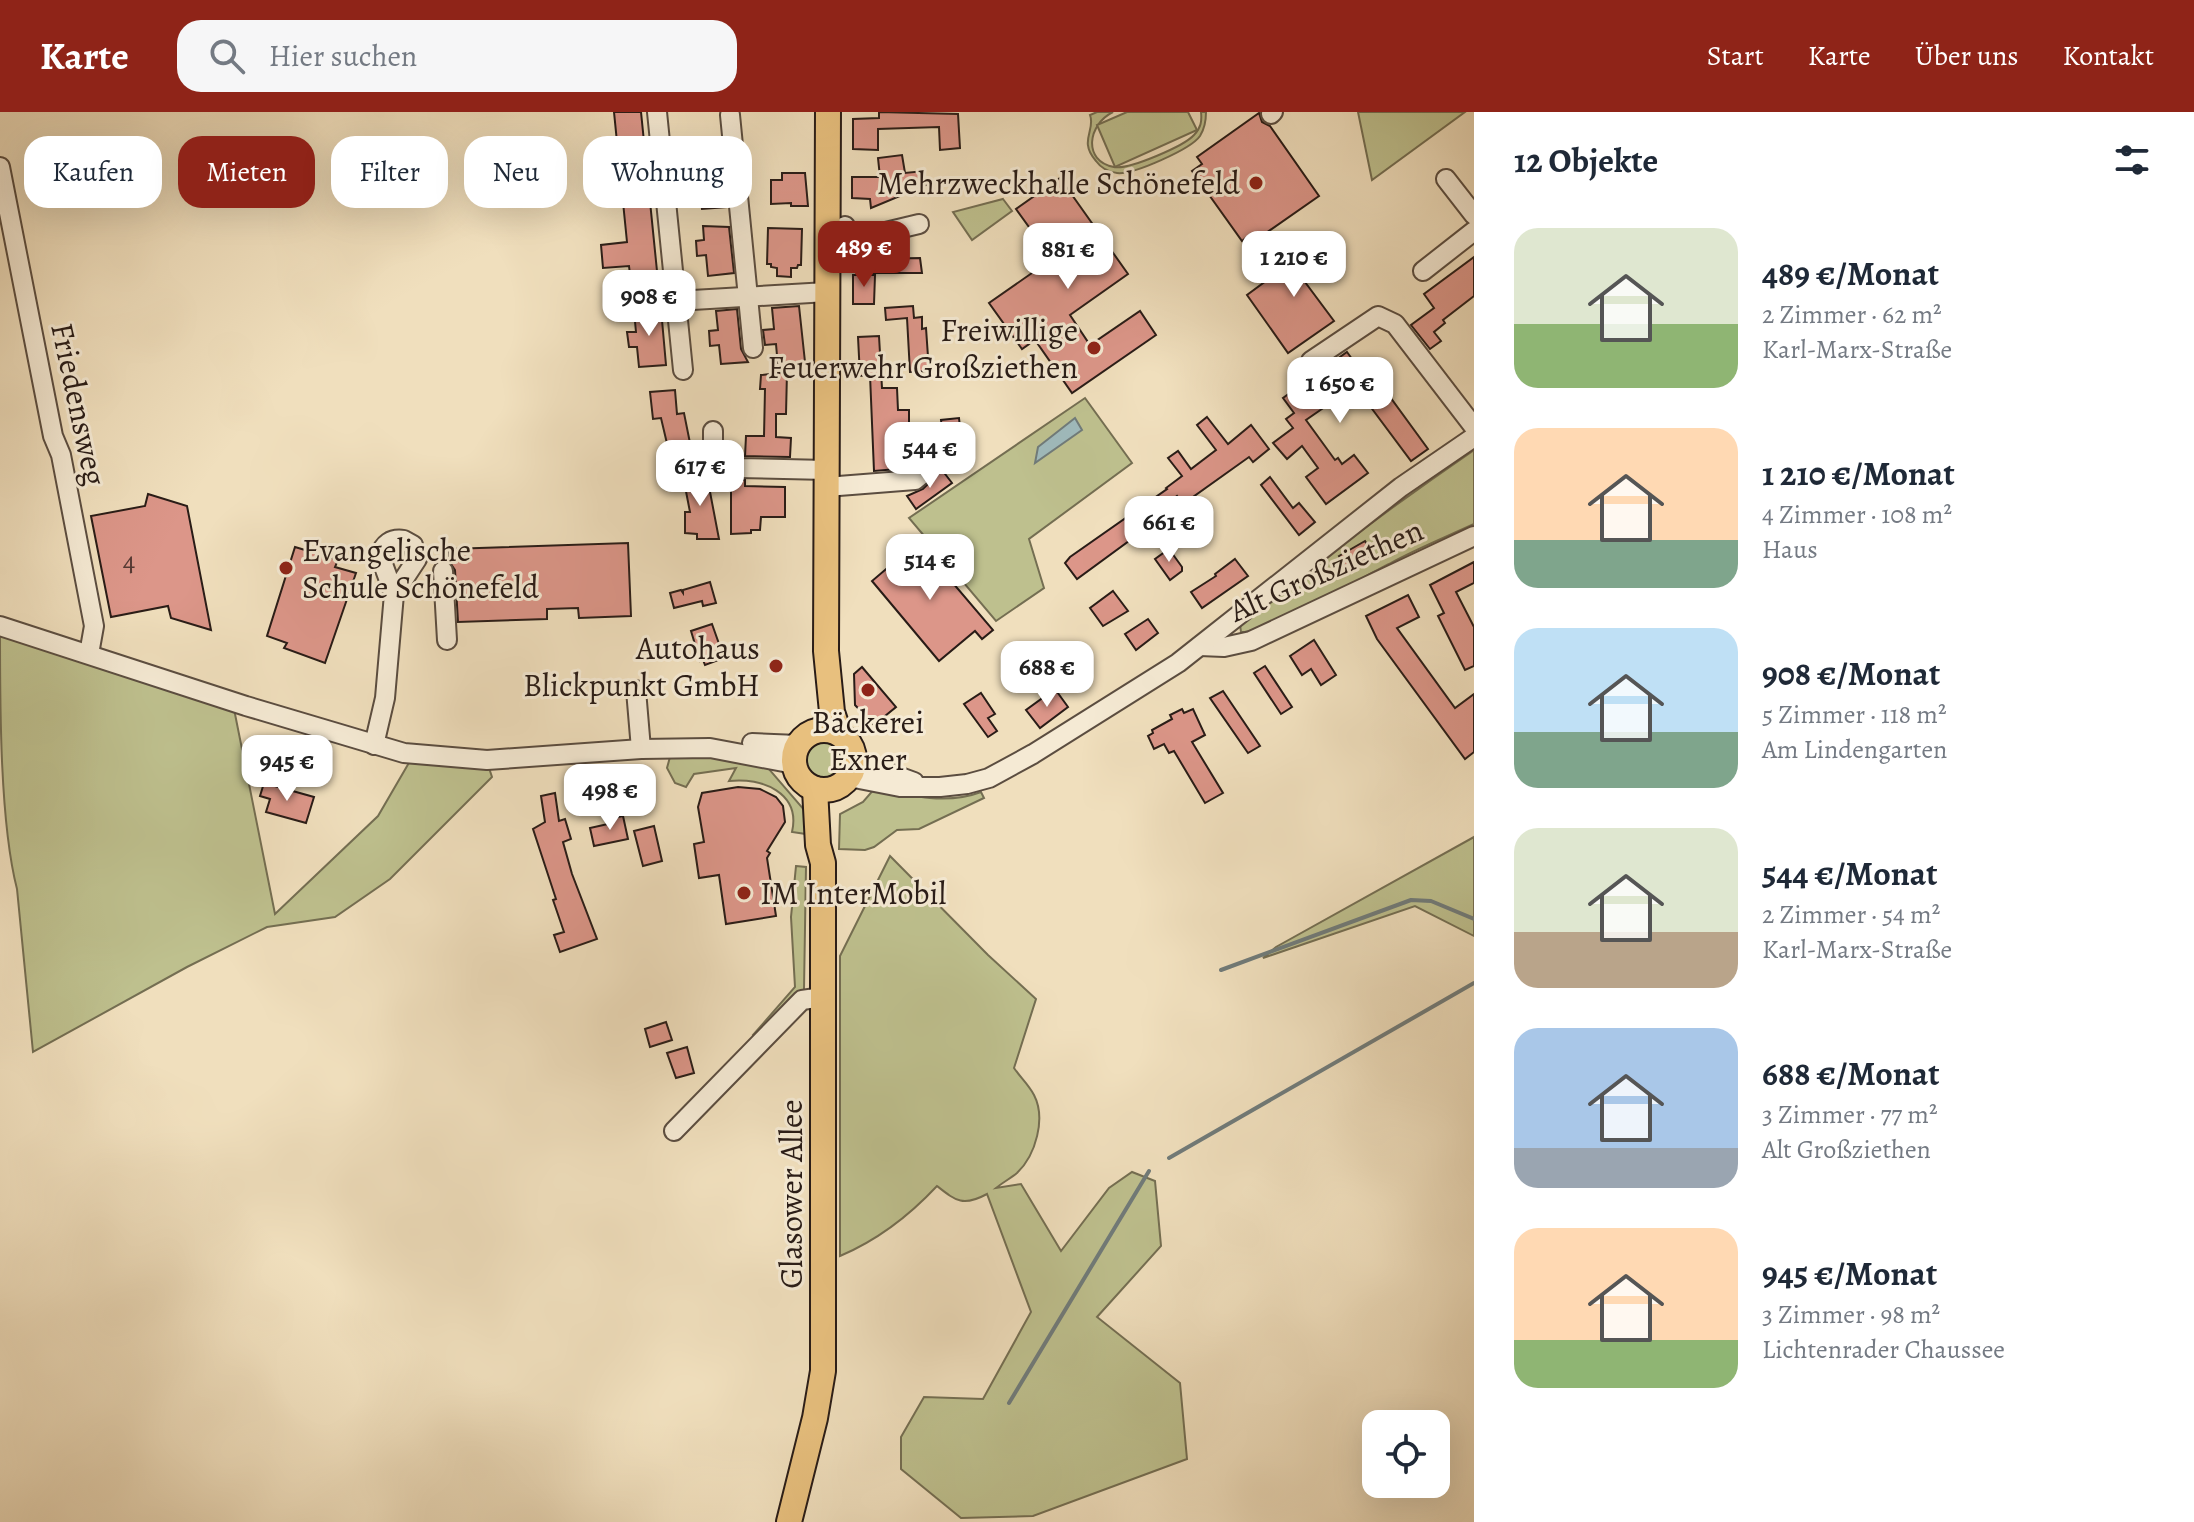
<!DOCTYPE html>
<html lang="de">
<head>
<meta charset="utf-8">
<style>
	body { margin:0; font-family:Alegreya,serif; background:#f6f6f7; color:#1f2937; height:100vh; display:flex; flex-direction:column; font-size:30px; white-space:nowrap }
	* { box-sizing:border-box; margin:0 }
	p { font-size:26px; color:#747a83 }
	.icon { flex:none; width:44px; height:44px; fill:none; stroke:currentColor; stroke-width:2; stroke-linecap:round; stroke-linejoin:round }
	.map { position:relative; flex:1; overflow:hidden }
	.sheet { display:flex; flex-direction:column; background:#fff; width:720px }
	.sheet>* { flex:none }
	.guide { position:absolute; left:24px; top:24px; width:760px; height:72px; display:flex; gap:16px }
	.fabs { position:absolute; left:1362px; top:1298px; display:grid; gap:16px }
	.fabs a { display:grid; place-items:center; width:88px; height:88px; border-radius:16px; background:#fff; box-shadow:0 8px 32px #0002; font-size:40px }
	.price { position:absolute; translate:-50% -68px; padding:0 18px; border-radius:16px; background:#fff; color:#222; font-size:26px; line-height:52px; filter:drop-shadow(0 2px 4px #0008) }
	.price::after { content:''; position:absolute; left:50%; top:48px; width:24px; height:18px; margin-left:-12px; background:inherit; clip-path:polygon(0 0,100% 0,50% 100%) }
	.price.active { background:#8f2418; color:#fff }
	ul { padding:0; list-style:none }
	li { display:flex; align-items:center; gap:24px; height:200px; padding:0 40px }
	li span { display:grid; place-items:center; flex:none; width:224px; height:160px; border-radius:24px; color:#555 }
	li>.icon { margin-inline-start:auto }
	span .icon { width:96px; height:96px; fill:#fffc; stroke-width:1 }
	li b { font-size:34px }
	h2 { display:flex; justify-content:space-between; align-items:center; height:96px; padding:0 40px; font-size:34px }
	.tag { padding:0 28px; border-radius:24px; background:#fff; box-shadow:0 8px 32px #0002; font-size:28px; line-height:72px }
	.tag.active { background:#8f2418; color:#fff }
	header { display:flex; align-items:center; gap:48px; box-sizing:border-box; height:112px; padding:0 40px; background:#8f2418; color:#fff }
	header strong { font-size:38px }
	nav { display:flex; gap:44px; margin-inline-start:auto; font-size:28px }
	.search { width:560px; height:72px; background:#f6f6f7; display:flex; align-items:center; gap:20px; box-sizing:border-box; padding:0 28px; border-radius:24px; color:#747a83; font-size:30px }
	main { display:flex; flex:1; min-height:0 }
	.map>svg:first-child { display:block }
	.green { fill:#bec08e; stroke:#746e52; stroke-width:2 }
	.water { fill:#9fbabc; stroke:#707b7a; stroke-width:2 }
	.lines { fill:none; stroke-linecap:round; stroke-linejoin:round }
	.stream { stroke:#707b7a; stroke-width:4 }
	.building { fill:#dc9689; stroke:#291c17; stroke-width:2 }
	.minor-casing { stroke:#5b4d40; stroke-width:22 }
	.major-casing { stroke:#291c17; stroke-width:28 }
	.minor { stroke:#f5ead4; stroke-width:18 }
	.major { stroke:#e8c07e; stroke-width:24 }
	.poi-dot { fill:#8f2418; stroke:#f5ead4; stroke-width:3 }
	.labels { text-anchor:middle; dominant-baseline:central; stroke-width:6; stroke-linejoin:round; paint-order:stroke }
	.number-label { font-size:28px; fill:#563a34 }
	.poi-label { font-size:32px; fill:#291c17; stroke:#f5ead4; text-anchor:end }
	.street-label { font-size:32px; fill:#291c17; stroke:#f5ead4 }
</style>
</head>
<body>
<header>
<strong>Karte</strong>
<div class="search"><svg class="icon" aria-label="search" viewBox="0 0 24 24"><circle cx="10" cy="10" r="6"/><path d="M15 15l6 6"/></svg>Hier suchen</div>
<nav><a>Start</a><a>Karte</a><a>Über uns</a><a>Kontakt</a></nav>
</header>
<main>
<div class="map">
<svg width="1474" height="1410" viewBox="0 0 1474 1410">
	<rect width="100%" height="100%" fill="#f0dfbd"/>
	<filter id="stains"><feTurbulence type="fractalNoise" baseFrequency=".0025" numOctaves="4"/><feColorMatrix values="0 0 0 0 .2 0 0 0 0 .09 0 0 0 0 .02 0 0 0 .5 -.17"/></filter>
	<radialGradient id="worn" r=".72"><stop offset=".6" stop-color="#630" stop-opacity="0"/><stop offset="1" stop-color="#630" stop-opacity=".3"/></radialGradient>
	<g class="green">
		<path d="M1097,0H1113C1088,12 1082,49 1114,55C1129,58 1184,34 1194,23C1201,16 1202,9 1201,0H1206C1206,9 1205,16 1200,24C1191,37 1133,63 1117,61C1109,60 1101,56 1096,49C1078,29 1096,18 1090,3Z"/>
		<path d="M1127,0H1188L1197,18L1115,55L1097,13Z"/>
		<path d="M1358,0H1465L1372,68Z"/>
		<path d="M1003,87L1012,99L972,128L953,100Z"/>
		<path d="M1085,286L1132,351L1029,427L1044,476L996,509L909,406Z"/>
		<path d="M1474,338V412C1446,425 1416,437 1389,452C1363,465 1263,522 1241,520L1240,512C1316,451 1394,393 1474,338Z"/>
		<path d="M0,521L234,597L275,802L378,704L410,649L430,652L488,653L492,665L390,767L335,805L267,815L187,855L33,940L17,777C0,711 0,595 0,521Z"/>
		<circle cx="824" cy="648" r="21"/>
		<path d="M708,643L762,649L806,700V722L792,720C801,681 762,665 729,669L736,656L694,662L686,675L675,671L667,656L670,645Z"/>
		<path d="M875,676C910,684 947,693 981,680L984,686L919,717L897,718L874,735L865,738L839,737L840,702L863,690Z"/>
		<path d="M1474,725V824L1415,794L1263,846L1276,835Z"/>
		<path d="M890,744L988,843L1036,887L1014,956C1020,965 1029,973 1034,983C1046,1006 1036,1043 1017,1061C1011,1066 1002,1071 996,1076L1021,1072L1061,1139L1109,1076L1132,1060L1155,1069L1161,1134L1097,1205L1180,1271L1187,1347L1033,1404L961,1406L901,1357V1325L924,1285L983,1287L1031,1200L987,1082C963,1095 956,1089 937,1074C908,1105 878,1128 840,1144V844Z"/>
		<path d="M796,754L806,755L804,877L801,884L757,927L753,923L795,875L791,805Z"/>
	</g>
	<path class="water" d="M1075,306L1082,318L1035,351L1038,335Z"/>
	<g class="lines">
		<g class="stream">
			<path d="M1221,858L1411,788L1431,789L1474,807"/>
			<path d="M1169,1046L1474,871"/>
			<path d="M1009,1291L1149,1059"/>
		</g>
	</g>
	<g class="building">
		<path d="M614,0H641L658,169L631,171L629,154L603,156L601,133L627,130L622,80L588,83L586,63L620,60Z"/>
		<path d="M879,0L958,2L960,36L940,38L939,15L878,17V38L853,37V7L879,6Z"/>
		<path d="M1259,1L1262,10L1270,14L1319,84L1256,128L1251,122L1242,129L1192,59L1202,52L1197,45Z"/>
		<path d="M721,31L727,95L702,97L699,69L690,70L689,55L697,54L695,34Z"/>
		<path d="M902,43L905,61L924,59L926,73L897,76L900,84L871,96L870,87L852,86V65H880L878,46Z"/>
		<path d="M782,61H805L808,94H791V91L771,92V68H782Z"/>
		<path d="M1060,66L1128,162L1070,203L1090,233L1140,199L1156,223L1072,281L1035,228L1022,237L989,191L1052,147L1016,97Z"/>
		<path d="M703,114L729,115L734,161L708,164L706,143L697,144L696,129L704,128Z"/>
		<path d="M768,116L802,117L801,153H798L797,156H791V165L777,164V156L771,155V152H767Z"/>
		<path d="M1325,125L1336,141L1302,166L1334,209L1288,241L1247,183Z"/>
		<path d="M1474,145V184L1443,208L1445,211L1434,220L1441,229L1430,237L1411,213L1434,196L1424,182Z"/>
		<path d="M920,146L922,161H868L867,147Z"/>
		<path d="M853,163H875L874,192H853Z"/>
		<path d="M799,194L805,250H796V254L778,255L776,232L765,233L763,218L774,217L772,196Z"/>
		<path d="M913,194L914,206L922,205V217L926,216L929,259L910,260L907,206L886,208L885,196Z"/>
		<path d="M661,197L666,253L639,255L637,235H629L627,220H636L634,199Z"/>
		<path d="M737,197L741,237L748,250L721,252L719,233L710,234L709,219L718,218L716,199Z"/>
		<path d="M879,224L882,276H897L898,298H909V356L874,359L870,263L860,264L858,225Z"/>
		<path d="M1347,240L1375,279L1382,274L1428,337L1411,349L1355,274L1306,308L1335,348L1338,346L1342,352L1354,343L1368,361L1326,392L1306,365L1318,356L1302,334L1287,347L1273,331L1293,316L1286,307L1294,301L1283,286Z"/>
		<path d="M787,260L786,302H776V325L791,326L790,345L745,344L746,324H764L765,277H760L761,263Z"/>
		<path d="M675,278L677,302L684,301L691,336L669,340L661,306L653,307L650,280Z"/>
		<path d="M1207,305L1228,332L1251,313L1269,337L1253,350L1249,345L1183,392L1177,384L1159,398L1163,404L1077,467L1065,451L1070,445L1167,377L1166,376L1182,364L1168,346L1178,339L1191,357L1216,338L1197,313Z"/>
		<path d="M959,306L960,315H963L967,347L946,349L941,308Z"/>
		<path d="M942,358L952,371L916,397L907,384L923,377Z"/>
		<path d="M706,359L719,427H697V422L685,421V400H690L683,364Z"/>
		<path d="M1270,365L1293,396L1299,391L1315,410L1299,423L1261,373Z"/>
		<path d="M731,367L745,368V374L785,375V405H761L760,418H751V421L731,422Z"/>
		<path d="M148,382L187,394L211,518L171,506L168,494L111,505L91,404L145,394Z"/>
		<path d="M1365,429L1373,443L1348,459L1339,444Z"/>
		<path d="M918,430L993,518L982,527L975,519L939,549L872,469Z"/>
		<path d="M628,431L631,504L579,506L578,496L547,497V507L458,510L455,458L449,449V437Z"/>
		<path d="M295,435L338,448L335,455L356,461L325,551L284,536L287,531L267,524Z"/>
		<path d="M1169,437L1182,455V459L1170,468L1155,447Z"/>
		<path d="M1235,447L1248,464L1202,496L1191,480L1216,464L1215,462Z"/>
		<path d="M1474,450V471L1456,480L1474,515V554L1465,558L1438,504L1444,501L1430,473Z"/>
		<path d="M710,470L716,491L703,494L702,489L674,496L670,481L681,478L683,481V478Z"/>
		<path d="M1113,479L1128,499L1103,514L1090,496Z"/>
		<path d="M1408,483L1419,505L1397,516L1455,596L1474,582V640L1465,647L1377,527L1366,504Z"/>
		<path d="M1148,507L1158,521L1136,538L1125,522Z"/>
		<path d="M712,512L724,546L705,553L703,548L700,549L691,519Z"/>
		<path d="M1314,528L1336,563L1321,573L1311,557L1302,563L1290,544Z"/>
		<path d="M1071,541L1086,562L1068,575L1053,554Z"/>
		<path d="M1265,554L1292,595L1281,602L1254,561Z"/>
		<path d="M862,555L896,595L874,613L855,593L854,562Z"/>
		<path d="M1055,577L1068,595L1040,616L1026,598Z"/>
		<path d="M1223,579L1260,634L1248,641L1210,586Z"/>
		<path d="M981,581L995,602L988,606L997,619L988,625L964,592Z"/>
		<path d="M1182,597L1184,601L1193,597L1205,623L1192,630L1223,681L1205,691L1174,639L1169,641L1164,632L1154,637L1148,624L1153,621L1152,618L1172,607L1170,603Z"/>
		<path d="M264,671L314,685L306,711L266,700L270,687L260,684Z"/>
		<path d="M738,675L760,677L776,685L783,694L785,710L767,739L770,741L767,746L776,804L726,812L719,763L699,766L694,732L704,730L698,695L702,681Z"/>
		<path d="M555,681L559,709L565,707L571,727L563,730L572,762L597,827L560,840L554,823L564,820L553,788L556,787L533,717L545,710L541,684Z"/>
		<path d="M623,704L628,727L594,734L590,716L608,712L607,707Z"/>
		<path d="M654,714L662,749L643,754L634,719Z"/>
		<path d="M666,910L672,928L650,935L645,917Z"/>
		<path d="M687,935L694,961L676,966L667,941Z"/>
	</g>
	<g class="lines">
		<defs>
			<g id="minor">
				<path d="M657,0L683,258"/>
				<path d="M1271,2L1273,0"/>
				<path d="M730,3L753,236"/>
				<path d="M0,55L53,324L61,343L94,514L89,542"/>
				<path d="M1446,67L1474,103"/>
				<path d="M845,114L848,129L919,112"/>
				<path d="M1423,159L1474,119"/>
				<path d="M676,189L827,180"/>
				<path d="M1311,249L1378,204L1395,212L1474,315"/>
				<path d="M713,319V344L722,352L738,356L827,358"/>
				<path d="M826,375L915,368L921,363L920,321"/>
				<path d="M443,459L447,528"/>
				<path d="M0,514L246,594L404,641L487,648L641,637L710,636L794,652"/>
				<path d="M1200,534L1224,535L1251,529L1474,424"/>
				<path d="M636,578L641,637"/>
				<path d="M752,631L798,633"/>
				<path d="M374,633L385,586L394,482L417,447L413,433L404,428C391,426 383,432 380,444L394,482"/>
				<path d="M854,648L914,670"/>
				<path d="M849,665L900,675H940L967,672L989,666L1033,642L1178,551L1401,375L1474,325"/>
				<path d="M674,1019L802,888L823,885"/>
			</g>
			<g id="major">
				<path d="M828,0L826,539L832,600L839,621"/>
				<circle cx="824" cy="648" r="30"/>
				<path d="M789,1410L815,1306L823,1259V751L818,733L815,677"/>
			</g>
		</defs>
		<use href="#minor" class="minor-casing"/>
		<use href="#major" class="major-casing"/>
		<use href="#minor" class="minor"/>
		<use href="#major" class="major"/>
	</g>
	<g class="poi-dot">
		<circle cx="1256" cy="71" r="8"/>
		<circle cx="1094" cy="236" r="8"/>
		<circle cx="286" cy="456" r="8"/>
		<circle cx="776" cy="554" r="8"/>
		<circle cx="868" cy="578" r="8"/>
		<circle cx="744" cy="781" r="8"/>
	</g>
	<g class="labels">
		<g class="number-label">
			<text x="129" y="449">4</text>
		</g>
		<g class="poi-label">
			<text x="1240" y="71">Mehrzweckhalle Schönefeld</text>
			<text x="1078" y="218">Freiwillige<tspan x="1078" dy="37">Feuerwehr Großziethen</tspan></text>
			<text x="302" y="438" text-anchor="start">Evangelische<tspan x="302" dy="37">Schule Schönefeld</tspan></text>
			<text x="760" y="536">Autohaus<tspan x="760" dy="37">Blickpunkt GmbH</tspan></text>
			<text x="868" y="610" text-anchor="middle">Bäckerei<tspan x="868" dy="37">Exner</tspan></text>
			<text x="760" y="781" text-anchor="start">IM InterMobil</text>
		</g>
		<g class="street-label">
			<text transform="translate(79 292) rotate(78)">Friedensweg</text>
			<text transform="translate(1326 458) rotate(-24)">Alt Großziethen</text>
			<text transform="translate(791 1082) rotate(-90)">Glasower Allee</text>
		</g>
	</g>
	<rect width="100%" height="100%" filter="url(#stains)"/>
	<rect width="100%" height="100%" fill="url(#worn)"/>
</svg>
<div class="fabs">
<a><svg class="icon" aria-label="locate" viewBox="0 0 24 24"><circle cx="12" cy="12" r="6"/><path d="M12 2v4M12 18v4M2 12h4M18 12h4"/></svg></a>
</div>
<b class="price active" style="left:864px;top:177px">489 €</b>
<b class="price" style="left:1068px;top:179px">881 €</b>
<b class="price" style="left:1294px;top:187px">1 210 €</b>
<b class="price" style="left:649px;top:226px">908 €</b>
<b class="price" style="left:1340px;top:313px">1 650 €</b>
<b class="price" style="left:930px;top:378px">544 €</b>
<b class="price" style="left:700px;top:396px">617 €</b>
<b class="price" style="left:1169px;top:452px">661 €</b>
<b class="price" style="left:930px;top:490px">514 €</b>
<b class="price" style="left:1047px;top:597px">688 €</b>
<b class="price" style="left:287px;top:691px">945 €</b>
<b class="price" style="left:610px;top:720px">498 €</b>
<div class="guide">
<a class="tag">Kaufen</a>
<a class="tag active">Mieten</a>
<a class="tag">Filter</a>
<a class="tag">Neu</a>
<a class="tag">Wohnung</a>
</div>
</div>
<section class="sheet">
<h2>12 Objekte<svg class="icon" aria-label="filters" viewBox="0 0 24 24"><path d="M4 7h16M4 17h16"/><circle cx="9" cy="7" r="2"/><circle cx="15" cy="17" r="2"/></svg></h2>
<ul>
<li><span style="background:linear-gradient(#dfe7d0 60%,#8fb573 0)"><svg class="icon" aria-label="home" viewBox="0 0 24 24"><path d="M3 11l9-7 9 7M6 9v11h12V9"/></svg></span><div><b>489 €/Monat</b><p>2 Zimmer · 62 m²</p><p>Karl-Marx-Straße</p></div></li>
<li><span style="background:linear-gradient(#ffd9b3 70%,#7fa58c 0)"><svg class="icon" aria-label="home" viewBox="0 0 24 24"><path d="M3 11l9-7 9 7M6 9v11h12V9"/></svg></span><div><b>1 210 €/Monat</b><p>4 Zimmer · 108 m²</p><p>Haus</p></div></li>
<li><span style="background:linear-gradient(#bfe0f5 65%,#7fa58c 0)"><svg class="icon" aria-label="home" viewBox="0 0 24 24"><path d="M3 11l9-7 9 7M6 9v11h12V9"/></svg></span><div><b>908 €/Monat</b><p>5 Zimmer · 118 m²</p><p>Am Lindengarten</p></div></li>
<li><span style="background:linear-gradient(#dfe7d0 65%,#b9a48a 0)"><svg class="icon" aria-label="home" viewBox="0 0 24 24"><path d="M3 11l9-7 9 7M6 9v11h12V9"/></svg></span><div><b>544 €/Monat</b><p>2 Zimmer · 54 m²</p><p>Karl-Marx-Straße</p></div></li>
<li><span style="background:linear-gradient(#a9c7e8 75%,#9aa5b1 0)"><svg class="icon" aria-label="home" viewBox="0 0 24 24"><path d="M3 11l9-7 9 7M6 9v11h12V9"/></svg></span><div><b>688 €/Monat</b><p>3 Zimmer · 77 m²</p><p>Alt Großziethen</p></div></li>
<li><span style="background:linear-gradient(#ffd9b3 70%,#8fb573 0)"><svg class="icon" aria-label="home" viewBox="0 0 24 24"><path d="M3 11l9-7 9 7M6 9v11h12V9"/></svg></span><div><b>945 €/Monat</b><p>3 Zimmer · 98 m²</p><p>Lichtenrader Chaussee</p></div></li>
</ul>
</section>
</main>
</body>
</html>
